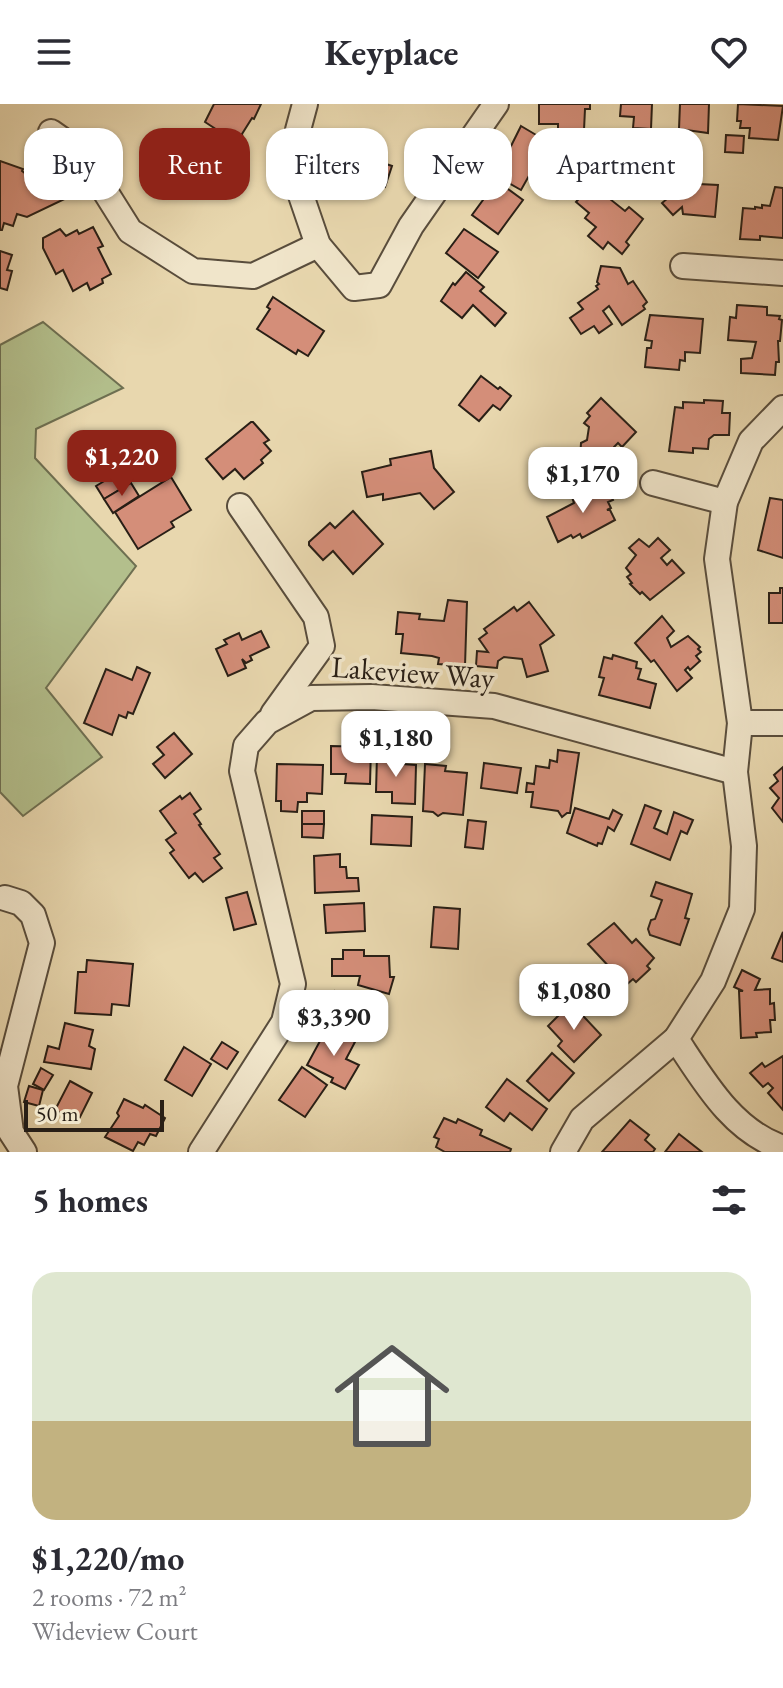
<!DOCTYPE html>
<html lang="en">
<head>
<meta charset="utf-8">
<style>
	body { margin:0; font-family:"EB Garamond",serif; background:#f7f7f7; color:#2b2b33; height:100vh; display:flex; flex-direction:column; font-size:30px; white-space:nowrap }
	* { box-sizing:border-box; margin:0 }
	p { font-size:26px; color:#7c7c81 }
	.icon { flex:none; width:44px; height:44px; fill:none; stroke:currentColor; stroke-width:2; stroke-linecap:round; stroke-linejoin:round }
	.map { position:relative; height:1048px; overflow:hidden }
	.details { display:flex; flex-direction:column; background:#fff; flex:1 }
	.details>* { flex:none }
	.hud { position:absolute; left:24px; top:24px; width:736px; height:72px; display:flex; gap:16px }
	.scale { position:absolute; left:24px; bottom:20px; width:140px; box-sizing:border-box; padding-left:8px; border:4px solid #291f16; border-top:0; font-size:22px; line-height:28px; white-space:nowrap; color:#291f16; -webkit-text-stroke:6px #f0e5ca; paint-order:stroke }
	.price { position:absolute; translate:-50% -68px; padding:0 18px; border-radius:16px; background:#fff; color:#222; font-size:26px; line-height:52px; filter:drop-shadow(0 2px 4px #0008) }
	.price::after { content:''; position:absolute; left:50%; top:48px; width:24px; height:18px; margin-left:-12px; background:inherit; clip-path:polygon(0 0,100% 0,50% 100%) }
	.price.selected { background:#8f2418; color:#fff }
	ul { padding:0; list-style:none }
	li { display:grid; align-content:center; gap:16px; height:424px; padding:0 32px }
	li span { display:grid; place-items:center; height:248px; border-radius:24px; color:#555 }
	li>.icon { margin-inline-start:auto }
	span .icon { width:144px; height:144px; fill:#fffc; stroke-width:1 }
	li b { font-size:34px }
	h2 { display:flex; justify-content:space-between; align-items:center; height:96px; padding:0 32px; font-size:34px }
	.chip { padding:0 28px; border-radius:24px; background:#fff; box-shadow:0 2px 6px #0004; font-size:28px; line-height:72px }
	.chip.selected { background:#8f2418; color:#fff }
	header { display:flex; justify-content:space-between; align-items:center; height:104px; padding:0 32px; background:#fff; font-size:36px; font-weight:700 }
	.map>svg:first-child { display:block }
	.green { fill:#b3bf8c; stroke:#6e6f51; stroke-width:2 }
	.building { fill:#d48e79; stroke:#291f16; stroke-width:2 }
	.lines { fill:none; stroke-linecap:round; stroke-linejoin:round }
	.minor-casing { stroke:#594d3c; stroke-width:28 }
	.minor { stroke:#f0e5ca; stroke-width:24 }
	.labels { text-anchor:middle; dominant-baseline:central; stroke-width:7; stroke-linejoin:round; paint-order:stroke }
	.street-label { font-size:30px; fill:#291f16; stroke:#f0e5ca }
</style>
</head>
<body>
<header><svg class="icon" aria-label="menu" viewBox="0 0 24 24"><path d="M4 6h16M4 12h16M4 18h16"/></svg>Keyplace<svg class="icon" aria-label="heart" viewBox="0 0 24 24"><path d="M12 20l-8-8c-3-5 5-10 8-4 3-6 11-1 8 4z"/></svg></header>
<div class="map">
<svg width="783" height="1048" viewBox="0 0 783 1048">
	<rect width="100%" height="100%" fill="#e8d7ae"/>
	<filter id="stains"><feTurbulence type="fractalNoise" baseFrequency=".0025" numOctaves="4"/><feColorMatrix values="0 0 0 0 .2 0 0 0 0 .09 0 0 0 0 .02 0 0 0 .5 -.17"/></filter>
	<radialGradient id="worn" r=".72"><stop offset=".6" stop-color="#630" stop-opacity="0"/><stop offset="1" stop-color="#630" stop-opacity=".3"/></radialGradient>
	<path class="green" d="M43,218L123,284L36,325L35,354L136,462L46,584L102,653L23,712L0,688V241Z"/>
	<g class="building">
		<path d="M214,0H261L254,15L252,14L242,30L246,61L213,65V62H207L205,34L222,30V34L234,33V30L228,26L225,31L205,18Z"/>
		<path d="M539,0H590V5H585L584,26H558V20H539Z"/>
		<path d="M621,0H652L651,25L633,24L634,13L620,12Z"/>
		<path d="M680,0H709L708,29L679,25Z"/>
		<path d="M738,0L783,2L778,36L749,34L750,24H740L741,17H737Z"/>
		<path d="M521,22L548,38L521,86L496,72Z"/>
		<path d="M367,28L372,39L369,46L374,56L392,62L385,83L366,77L367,74L364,73L341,84L335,71L336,64L328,46Z"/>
		<path d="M726,31L744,32L743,49L725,48Z"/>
		<path d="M0,57L23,65L22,67L30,73L32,86L61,69L62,71L66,70L75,90L27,113L17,110L13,122L4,119L2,126H0Z"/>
		<path d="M669,61L700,64L699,80L718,81L715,113L683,110L682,103L673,111L662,99L674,89L676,78L668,77Z"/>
		<path d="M497,77L523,96L498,130L472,111Z"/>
		<path d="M775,83L783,84V134L760,132V136L740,135L743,104L755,105V103L762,104V101L770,102Z"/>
		<path d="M588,84L599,94L602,91L610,95L625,107L629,103L643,115L626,138L629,141L622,150L608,138L603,145L588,132L596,123L585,114L589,109L576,98Z"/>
		<path d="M93,123L103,142L98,144L111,170L102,175L103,179L90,186L87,179L73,187L63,166L56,170L43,144V134L60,125L66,132L77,126L79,130Z"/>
		<path d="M464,125L498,148L478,174L446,149Z"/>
		<path d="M0,147L12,151L7,166L12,167L7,186L0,184Z"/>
		<path d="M601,162L620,164L628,180L633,177L647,198L643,202L645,205L622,221L609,202L603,207L612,220L599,229L594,222L581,230L570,214L583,205L578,199L598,185L596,182L599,180L597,178Z"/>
		<path d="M466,168L484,183L480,187L506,209L495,222L473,201L462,214L441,197L453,179L455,181Z"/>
		<path d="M273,193L324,227L308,252L298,246L296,250L257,225L270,205L267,203Z"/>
		<path d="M737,201L767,203V211L780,212L779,215L782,216L780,237H778L779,258H776L775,271L741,269V255L752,254L756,238L728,236L730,213L736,214Z"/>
		<path d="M650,211L703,215L700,249L685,248V257L680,256L679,266L645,263L647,244H651L652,237L645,236Z"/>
		<path d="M481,272L498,285L500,283L511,292L500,306L493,301L479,317L459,301Z"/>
		<path d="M601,294L636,328L622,343L618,339L614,343L613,348L618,351L615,363L580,357L581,339L587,336L589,323L584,319L590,312L587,309Z"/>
		<path d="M704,296L723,297L722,309H730L729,331H714L709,335L708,345L693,344V349L669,347L675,303L683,304V298L704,299Z"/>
		<path d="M251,318H253L269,336L264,339L271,347L261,356L263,359L244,375L235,365L223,375L206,355Z"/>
		<path d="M431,347L434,364L454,388L434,405L420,389L383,396V390L367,393L362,368L391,361L390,355Z"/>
		<path d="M121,367L129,380L104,395L96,382Z"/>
		<path d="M171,373L191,406L171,418L174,423L138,445L115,408Z"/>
		<path d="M131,379L139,392L113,409L104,395Z"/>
		<path d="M585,383L586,386L589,384L592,390L607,383L613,396L608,398L611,404L607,406H610L615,416L582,434L580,430L573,434L571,431L558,438L547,413L574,399L572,393L577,391L575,388Z"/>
		<path d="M770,394L783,396V454L758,446Z"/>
		<path d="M353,407L383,440L353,470L333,447L323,456L309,441V438L330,419L335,424Z"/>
		<path d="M658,434L670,446L661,454L667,461L672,456L684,469L650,496L642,488L640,490L630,480L632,479L627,473L631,470L626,464L636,451L629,444L639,435L649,443Z"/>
		<path d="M780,484H783V519H769V489H780Z"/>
		<path d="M448,496L467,498L465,562L438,560L439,554L432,552L401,549L403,530H396L398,508L420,510L419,515L444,517Z"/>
		<path d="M529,498L554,531L540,541L548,567L527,573L522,555L504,553L498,557L497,564L476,562L477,547L488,548L479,535L487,529L484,525L514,503L517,507Z"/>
		<path d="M662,512L674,527L667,534L671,543L688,532L700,543L698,545L701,548L696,552L700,557L690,566L688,563L685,566L692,574L677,587L654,556L651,558L635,539Z"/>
		<path d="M261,527L269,543L250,552L252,556L246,559L242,555L246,564L228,572L216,545L227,540L224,536L239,529L242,536Z"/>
		<path d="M613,551L637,558L636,564L641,565L638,575L656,580L650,604L599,591L604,574L599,573L604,553L612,555Z"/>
		<path d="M137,563L150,569L133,610L128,608L126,614L119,611L112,631L84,619L106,565L132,576Z"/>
		<path d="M174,629L192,650L165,674L153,660L164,651L157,643Z"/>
		<path d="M331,642L371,643L370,680L345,679L346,670H331Z"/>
		<path d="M558,646L579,649L570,709H567L562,713L558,707L531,703L533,688H526L527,679L534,680L536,662L549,664L550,656L557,658Z"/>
		<path d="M377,651L404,652L403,660L416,661L415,700L392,699V688H376Z"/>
		<path d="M484,659L521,664L517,689L481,684Z"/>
		<path d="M277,660L323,661L322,690L307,689V698H298L297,708L281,707V697H276Z"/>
		<path d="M425,660L446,662L445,667L467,669L463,711L443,709L438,712L433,708L423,707Z"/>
		<path d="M783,663V718L772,704L779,694L770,684L778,677L774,671Z"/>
		<path d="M190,689L201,705L194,710L201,720L199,721L220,750L214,754L222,764L203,778L195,769L189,774L170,749L174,746L166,736L176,729L160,707L180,692L182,695Z"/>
		<path d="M645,701L661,707L654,724L667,730L674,708L693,716L687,730L681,727L670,756L631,740Z"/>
		<path d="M575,704L609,715L613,706L622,711L614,727L608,723L602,740L598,739L597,742L567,729Z"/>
		<rect x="302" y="707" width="22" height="13"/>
		<path d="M372,711L412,713L411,742L371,740Z"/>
		<path d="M468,716L486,718L483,745L465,743Z"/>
		<path d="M302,720H324L323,734L302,733Z"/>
		<path d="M340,750V763H346L347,774H358L359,787L315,789L314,752Z"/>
		<path d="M656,778L692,790L685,814L689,815L680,841L650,831L648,825L651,816L655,815L662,796L651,792Z"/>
		<path d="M247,788L256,820L234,826L226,794Z"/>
		<path d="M364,799L365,827L326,829L324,801Z"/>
		<path d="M434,803L460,805L458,845L431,843Z"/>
		<path d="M614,819L632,839L636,835L654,854L647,862L650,865L636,878L633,875L626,881L588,840Z"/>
		<path d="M783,828V858L772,854Z"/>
		<path d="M343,846H364V852H389L390,873H394L389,890L358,881L360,872H332V855H343Z"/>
		<path d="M87,856L133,860L129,902L112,900L111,911L75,909L78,868H86Z"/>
		<path d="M742,866L760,875L755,886L770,885V900L774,899L775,916H770L771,928L756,929L757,933L741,934L739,887H743L734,883Z"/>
		<path d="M335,887L360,891L355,923L326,919L329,899H333Z"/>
		<path d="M302,893L316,895L313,913L299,910Z"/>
		<path d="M571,899L601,931L574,958L558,942L562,937L548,922Z"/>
		<path d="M65,919L93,926L89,942L95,945L91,965L44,958L48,942L59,945Z"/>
		<path d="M327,924L355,938L346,955L359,961L345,985L331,978L333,974L307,961Z"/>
		<path d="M222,938L238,948L227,965L211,955Z"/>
		<path d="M184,943L211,960L192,992L165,976Z"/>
		<path d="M552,949L574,969L549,997L527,977Z"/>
		<path d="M783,952V1006L768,989L773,984L768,979L763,983L750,969L762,959L765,963Z"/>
		<path d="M302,963L327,981L305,1013L279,996Z"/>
		<path d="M41,964L53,971L44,986L33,980Z"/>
		<path d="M507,975L547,1005L532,1026L510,1009L504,1017L486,1003Z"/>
		<path d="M70,977L92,989L78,1017L55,1006Z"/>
		<path d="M29,982L43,986L39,1002L24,998Z"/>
		<path d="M124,995L143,1004L145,1001L165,1014L156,1032L150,1030L144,1041L138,1038L133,1047L105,1033L119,1012L117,1009Z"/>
		<path d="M444,1014L456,1019L458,1015L482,1026L480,1031L511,1045L510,1048H445L436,1043L439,1035L434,1033Z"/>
		<path d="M630,1016L649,1031L645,1036L655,1045L653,1048H602Z"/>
		<path d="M679,1030L702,1048H665Z"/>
	</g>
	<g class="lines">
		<defs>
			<g id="minor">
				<path d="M305,0L298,26L293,68L318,141L354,184L379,181L411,122L496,0"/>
				<path d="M51,28L81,49L130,127L193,167L253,172L318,141"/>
				<path d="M683,162L783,169"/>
				<path d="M653,379L725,398"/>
				<path d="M240,402L316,513L322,542L273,610"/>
				<path d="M740,619H783"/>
				<path d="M5,794L21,799L33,811L42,839L5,982L11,1028L24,1048"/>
				<path d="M676,935C704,977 732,1027 783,1044"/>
				<path d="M201,1048L284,918L293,880L242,667L246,642L267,618L311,594L372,593L494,602L735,668"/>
				<path d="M563,1048L582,1015L676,935L713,877L742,805L744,742L735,668L740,619L717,455L725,398L751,337L783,304"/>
			</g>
		</defs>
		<use href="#minor" class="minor-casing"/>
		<use href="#minor" class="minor"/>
	</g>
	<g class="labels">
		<g class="street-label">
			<text transform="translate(413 568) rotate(4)">Lakeview Way</text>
		</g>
	</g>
	<rect width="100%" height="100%" filter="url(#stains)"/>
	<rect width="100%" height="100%" fill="url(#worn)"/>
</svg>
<div class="scale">50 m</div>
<b class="price selected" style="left:122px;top:394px">$1,220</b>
<b class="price" style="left:583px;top:411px">$1,170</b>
<b class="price" style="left:396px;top:675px">$1,180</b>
<b class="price" style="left:574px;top:928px">$1,080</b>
<b class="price" style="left:334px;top:954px">$3,390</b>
<div class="hud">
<a class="chip">Buy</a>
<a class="chip selected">Rent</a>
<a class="chip">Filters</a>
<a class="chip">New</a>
<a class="chip">Apartment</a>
</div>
</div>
<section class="details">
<h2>5 homes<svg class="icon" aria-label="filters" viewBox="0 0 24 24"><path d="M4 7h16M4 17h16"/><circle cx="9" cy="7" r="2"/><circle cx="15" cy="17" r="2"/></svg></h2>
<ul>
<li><span style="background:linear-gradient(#dfe7d0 60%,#c2b280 0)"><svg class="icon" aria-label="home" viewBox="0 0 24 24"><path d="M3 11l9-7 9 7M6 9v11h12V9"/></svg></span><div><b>$1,220/mo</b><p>2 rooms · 72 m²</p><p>Wideview Court</p></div></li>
</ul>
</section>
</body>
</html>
